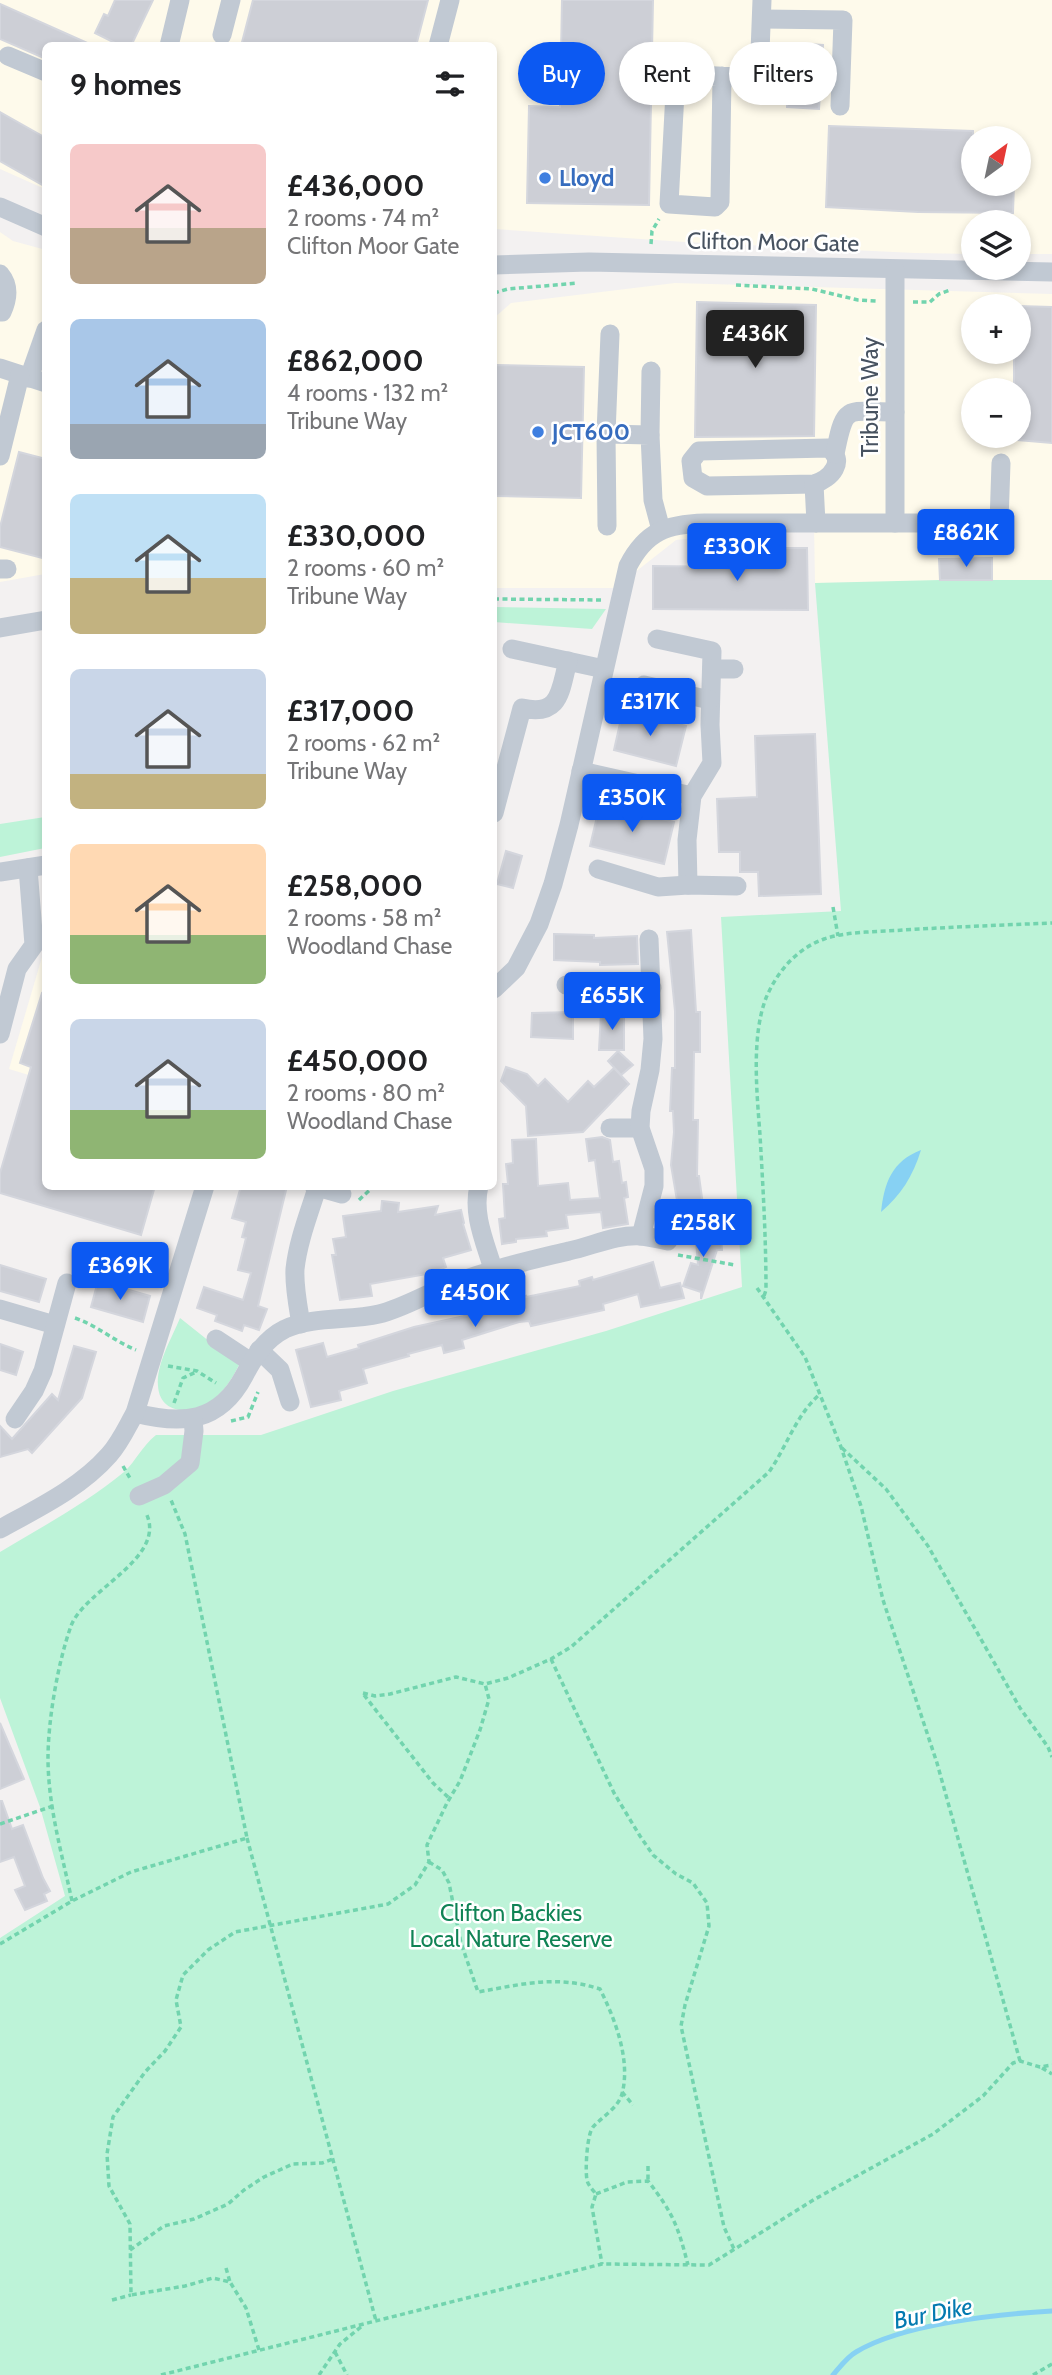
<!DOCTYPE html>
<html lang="en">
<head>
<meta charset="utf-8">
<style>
	body { margin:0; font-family:Cabin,sans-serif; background:#f6f6f6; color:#202124; height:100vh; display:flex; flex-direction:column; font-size:26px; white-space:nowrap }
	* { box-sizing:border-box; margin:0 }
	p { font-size:23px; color:#757577 }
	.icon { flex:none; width:38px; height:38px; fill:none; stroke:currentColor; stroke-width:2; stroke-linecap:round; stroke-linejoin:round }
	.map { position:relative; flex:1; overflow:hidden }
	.sheet { position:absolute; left:42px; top:42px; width:455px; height:1148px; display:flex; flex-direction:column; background:#fff; border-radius:10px; box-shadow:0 4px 10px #0003 }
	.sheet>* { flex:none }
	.banner { position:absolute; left:518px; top:42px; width:429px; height:63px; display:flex; gap:14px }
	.needle { width:46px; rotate:33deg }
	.fabs { position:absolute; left:961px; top:126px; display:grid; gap:14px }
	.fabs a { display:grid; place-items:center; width:70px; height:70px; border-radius:50%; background:#fff; box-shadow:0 4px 10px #0003; font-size:35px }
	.price { position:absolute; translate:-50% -60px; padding:0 16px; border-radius:7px; background:#0c59f2; color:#fff; font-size:23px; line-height:46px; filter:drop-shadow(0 2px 4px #0008) }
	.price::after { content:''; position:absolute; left:50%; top:42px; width:21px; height:16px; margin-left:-10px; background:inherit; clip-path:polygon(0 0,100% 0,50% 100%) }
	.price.on { background:#222; color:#fff }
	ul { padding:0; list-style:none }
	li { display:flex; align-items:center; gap:21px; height:175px; padding:0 28px }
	li span { display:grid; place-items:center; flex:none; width:196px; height:140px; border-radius:10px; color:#555 }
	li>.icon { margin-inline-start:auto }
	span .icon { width:84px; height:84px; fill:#fffc; stroke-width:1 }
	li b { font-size:30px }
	h2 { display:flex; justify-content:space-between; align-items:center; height:84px; padding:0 28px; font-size:30px }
	.tag { padding:0 24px; border-radius:32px; background:#fff; box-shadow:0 4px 10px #0003; font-size:24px; line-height:63px }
	.tag.on { background:#0c59f2; color:#fff }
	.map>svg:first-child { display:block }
	.commercial { fill:#fefaeb; fill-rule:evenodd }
	.green { fill:#bdf3d8 }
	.water { fill:#87d1f3 }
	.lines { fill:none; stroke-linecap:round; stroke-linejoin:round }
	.stream { stroke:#87d1f3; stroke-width:5 }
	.building { fill:#cdcfd6; stroke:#d4d6dd; stroke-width:2 }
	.path { stroke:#72d4ae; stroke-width:3.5; stroke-dasharray:5 3.5; stroke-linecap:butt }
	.minor { stroke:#c1c9d3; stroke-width:19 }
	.shop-dot { fill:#3f7fe0; stroke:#fff; stroke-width:2.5 }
	.labels { text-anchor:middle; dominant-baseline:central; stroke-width:5; stroke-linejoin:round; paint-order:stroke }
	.shop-label { font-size:23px; font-weight:bold; fill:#366cbe; stroke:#fff; text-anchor:start }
	.street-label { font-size:23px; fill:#475260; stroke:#fff }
	.park-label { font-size:23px; fill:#108355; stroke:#fff }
	.water-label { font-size:24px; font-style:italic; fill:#037ab0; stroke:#fff }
</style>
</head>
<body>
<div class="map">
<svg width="1052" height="2375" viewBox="0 0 1052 2375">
	<rect width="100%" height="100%" fill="#f3f1f1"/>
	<g class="commercial">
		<path d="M0,0H1052V254H1019L1018,222H973V254L915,253L685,242L494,229V46H46L45,189L0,169ZM973,138H1018V184H973Z"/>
		<path d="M0,232L13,241L46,250L45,574L0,582Z"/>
		<path d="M675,283L1052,294V580L815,583L814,525L676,540L615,588H494V318L511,303ZM973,306H1018V352H973ZM973,390H1018V436H973Z"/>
		<path d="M45,947V1080L9,1069Z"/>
	</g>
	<g class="green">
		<path d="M940,580H1052V2375H0V1938L65,1896L40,1807L0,1698V1552C42,1527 86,1503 124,1472C136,1461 142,1446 156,1435H261L393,1391L606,1331L742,1287L721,917L841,911L815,583Z"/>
		<path d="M494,607L606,609L592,629L494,622Z"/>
		<path d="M45,817V848L0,857V824Z"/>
		<path d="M180,1318L239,1365C232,1379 225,1390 213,1400C194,1415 160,1416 158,1386C156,1364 172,1338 180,1318Z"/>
	</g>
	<path class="water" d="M921,1150C913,1176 901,1195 881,1212C884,1183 892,1161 921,1150Z"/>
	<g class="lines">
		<path class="stream" d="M833,2375C840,2367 847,2357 856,2352C902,2324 998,2314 1052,2311"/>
	</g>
	<g class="building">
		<path d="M115,0H153L131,46H121L95,33L104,14L108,16Z"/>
		<path d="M253,0H428L416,46H241Z"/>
		<path d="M562,0H653L649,205L527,203L529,106L560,107Z"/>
		<path d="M0,4L94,46H46V59L0,39Z"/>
		<path d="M791,43L823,45L819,109L787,107Z"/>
		<path d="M0,112L46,138V187L0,161Z"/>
		<path d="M829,126L973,131V184H1014L1013,213L918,212L826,207Z"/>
		<path d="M697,302L816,305L814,436L695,437Z"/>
		<path d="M1018,306L1052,307V443L1018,440V390H1014V352H1018Z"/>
		<path d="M494,365L584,367L581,498L494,496Z"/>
		<path d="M19,452L46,459V559L0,547V527Z"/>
		<path d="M735,548H807L808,610L653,609V566L735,567Z"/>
		<path d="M992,558V580H940L939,559Z"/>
		<path d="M623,710L686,726L676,766L614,750Z"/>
		<path d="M815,734L821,894L759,896L758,872H740V852H719L717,799L757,797L755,736Z"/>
		<path d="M600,804L674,822L664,864L590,846Z"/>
		<path d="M506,851L522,856L513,888L497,884Z"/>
		<path d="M691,930L696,1012H700V1052H694L693,1120H698L697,1176H699L705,1220L681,1224L671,1165L674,1132L673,1111H670L672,1068H675V1011L667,932Z"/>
		<path d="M554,934L594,935V938L637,936L638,964L600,965V962L554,960Z"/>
		<path d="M42,993L46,994V1186H155L141,1235L0,1193V1173L31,1067L20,1063Z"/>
		<path d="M573,1012V1039L531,1037L532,1013Z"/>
		<path d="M601,1013H624V1050H599Z"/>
		<path d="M618,1051L633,1065L621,1075L608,1061Z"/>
		<path d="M506,1067L527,1074L538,1086L545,1079L568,1102L588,1081L594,1087L614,1068L629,1084L583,1132L528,1136L526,1106L501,1081Z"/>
		<path d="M602,1137L610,1140L613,1162L619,1161L622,1183L626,1182L628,1197L624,1198L628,1224L603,1228L601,1212L566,1215L568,1228L546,1231L547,1236L516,1239V1242L502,1244L499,1219L505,1218L503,1184H508L506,1164L513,1163L512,1140L536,1139L538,1186L568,1183L570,1200L600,1198L595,1160L589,1161L586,1139Z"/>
		<path d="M241,1186H287L258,1306L267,1309L259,1330L244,1325L242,1331L215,1321L217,1315L197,1308L204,1287L243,1300L251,1273L238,1270L246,1238L242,1237L246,1222L232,1218Z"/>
		<path d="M382,1201L399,1203L398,1212L438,1206L435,1215L461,1210L464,1223L463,1224L471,1250L443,1258L446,1267L432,1273L370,1284L372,1296L340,1300L332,1255H336L333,1239L346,1237L343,1216L381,1211Z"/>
		<path d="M713,1227V1237L721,1236L722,1250H717L701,1299V1292L683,1286L691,1263L698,1265L695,1228Z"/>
		<path d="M653,1262L660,1288L680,1283L684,1298L641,1307L638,1294L603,1304L604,1310L531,1326L529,1321L519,1322L462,1340L464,1348L444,1353L442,1345L408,1354L409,1356L363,1369L367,1383L339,1391L341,1400L311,1407L296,1350L323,1343L327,1357L359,1348L358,1345L414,1327L469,1315L526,1296V1297L580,1286L579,1281L592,1277L593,1280Z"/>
		<path d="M0,1265L46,1279L39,1302L0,1291Z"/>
		<path d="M98,1281L150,1296L143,1322L91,1307Z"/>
		<path d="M0,1344L23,1352L16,1375L0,1370Z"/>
		<path d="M74,1346L96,1352L82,1398L32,1453L28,1449L0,1457V1426L12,1439L52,1394L58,1400Z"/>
		<path d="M0,1723L24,1779L0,1789Z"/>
		<path d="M0,1801H2L12,1829L23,1825L43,1878L50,1891L44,1894L47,1901L25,1910L15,1890L25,1886L14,1857L0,1862Z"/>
	</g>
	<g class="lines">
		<g class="path">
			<path d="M651,244L652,231L659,219"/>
			<path d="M736,285L812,289L858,300L877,301"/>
			<path d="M494,293L508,289L578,283"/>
			<path d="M913,302H930L939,294L950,290"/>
			<path d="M494,599L603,600"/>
			<path d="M833,907L838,936"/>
			<path d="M359,1200L374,1186"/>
			<path d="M678,1255L735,1265"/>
			<path d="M757,1288L805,1357L841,1447L861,1506L883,1600L937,1763L1020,2061"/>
			<path d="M764,1296L766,1290C766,1238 763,1187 760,1135C757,1094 751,1037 766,998C777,972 796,949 824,939C848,931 878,932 903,930C953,927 1002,925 1052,923"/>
			<path d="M75,1318C98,1326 114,1341 136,1350"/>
			<path d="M168,1366L197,1371L216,1383"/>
			<path d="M174,1403L183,1378L196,1372"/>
			<path d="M231,1421L248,1417L258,1392"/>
			<path d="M842,1448L886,1489L928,1546L1020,1708L1048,1747L1052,1757"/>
			<path d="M123,1466L131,1480"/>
			<path d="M551,1659L614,1793L640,1836L653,1855L676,1874L693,1883L707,1903L709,1926L685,2005L681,2026L724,2227L734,2249"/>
			<path d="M363,1693L375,1696L390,1694L456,1677L485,1684L508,1678L551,1659L571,1647L769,1472C787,1446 796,1415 820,1394"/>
			<path d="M364,1695L433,1783L449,1798"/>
			<path d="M0,1824L53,1806"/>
			<path d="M247,1838L376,2321"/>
			<path d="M429,1862L442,1870L449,1883L461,1943L478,1992C523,1984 556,1975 600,1989C615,2019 631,2060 622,2094C618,2108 603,2116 593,2127C587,2134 585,2170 587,2180C588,2185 592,2189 596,2194L592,2207L602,2264"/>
			<path d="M72,1901C62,1854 48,1806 48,1758C48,1720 58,1662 71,1626C84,1590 168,1558 146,1513"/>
			<path d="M0,1944L72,1901L131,1872L247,1838L185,1534L171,1500"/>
			<path d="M1042,2068L1052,2074"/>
			<path d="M622,2092L633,2105"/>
			<path d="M648,2166V2181"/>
			<path d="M596,2194L627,2182L648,2181C673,2213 678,2226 688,2265"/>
			<path d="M130,2250L164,2226L194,2219L228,2204L244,2190L264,2177L293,2164L322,2163L333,2159"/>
			<path d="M226,2268L230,2282"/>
			<path d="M112,2300L131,2295"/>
			<path d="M259,2350L246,2308L230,2282L213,2278L185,2286L131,2295L130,2224L109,2186L107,2154L113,2117L145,2072L165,2051L181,2027L176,2000L183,1975L208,1950L235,1932L388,1904L415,1885L429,1862L427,1845L447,1803L460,1781L480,1730L489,1699L485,1684"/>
			<path d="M335,2352L347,2375"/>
			<path d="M161,2375L602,2264L709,2265L815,2199L933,2134L983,2096L1013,2063L1020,2061L1040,2067L1052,2065"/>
			<path d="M319,2375L340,2344L362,2326"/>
			<path d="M1033,2375L1052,2364"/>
		</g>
		<g class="minor">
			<path d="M762,19L843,20L840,106"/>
			<path d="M222,35L231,0"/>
			<path d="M169,46L180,0"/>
			<path d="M438,46L450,0"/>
			<path d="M8,56L46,72"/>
			<path d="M722,76L720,202L715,207L669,204L676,74L759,78L762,0"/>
			<path d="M0,207L46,227"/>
			<path d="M494,265L589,262L1052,272"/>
			<path d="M895,270V523"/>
			<path d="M0,274C10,286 8,299 2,312H0"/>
			<path d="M610,334L606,434L650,435L653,500L661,530"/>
			<path d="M0,368L46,383"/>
			<path d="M29,378L46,330"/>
			<path d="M606,434L607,526"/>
			<path d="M650,435L651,371"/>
			<path d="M828,448C847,460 831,479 814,484L707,486L693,478L691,461L699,451Z"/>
			<path d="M835,454C845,402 846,412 895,412"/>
			<path d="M0,456L20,375"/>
			<path d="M814,484L816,523"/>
			<path d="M0,569H7"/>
			<path d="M0,628L46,620"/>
			<path d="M657,639L712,651L710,725L712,763L692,796L687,840L688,885"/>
			<path d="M512,649L604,669"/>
			<path d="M712,669H734"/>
			<path d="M644,685L710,700"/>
			<path d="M581,771L692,796"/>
			<path d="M494,813L522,708C561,717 560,690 568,661"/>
			<path d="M598,869L658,887L688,885L737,886"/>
			<path d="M0,872L46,865"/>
			<path d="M566,985L652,988"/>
			<path d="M494,989L516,968L539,924L553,884L569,825L628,566C646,531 667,524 705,523H999L1001,463"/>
			<path d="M0,1034L17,969L34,945L28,868"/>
			<path d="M610,1128H640"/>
			<path d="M314,1186L342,1194"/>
			<path d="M479,1186C472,1214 485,1242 493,1269"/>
			<path d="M641,1236L654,1186V1169L640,1128L641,1111L650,1070L653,1039L649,939"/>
			<path d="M0,1309L55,1325"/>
			<path d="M301,1324C298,1306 294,1287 295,1269C298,1241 309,1214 317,1188"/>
			<path d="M216,1339L251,1362"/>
			<path d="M259,1350L280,1370L290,1402"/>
			<path d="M135,1413C182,1425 219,1423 244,1376C254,1357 265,1339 285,1329C313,1316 349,1321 379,1314C403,1308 424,1295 447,1286C487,1270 528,1261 569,1251C593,1246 616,1234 642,1236C650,1237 659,1239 668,1241"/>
			<path d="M15,1419L34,1391L43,1371L67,1283"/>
			<path d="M139,1496L164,1485L190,1463L194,1431L193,1419"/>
			<path d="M0,1529C38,1508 80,1488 109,1455C120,1443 127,1427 135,1413L205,1186"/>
		</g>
	</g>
	<g class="shop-dot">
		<circle cx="545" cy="178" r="7"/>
		<circle cx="538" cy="432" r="7"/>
	</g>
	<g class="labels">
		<g class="shop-label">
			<text x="559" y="178">Lloyd</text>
			<text x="552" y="432">JCT600</text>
		</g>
		<g class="street-label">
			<text transform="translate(773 242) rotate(1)">Clifton Moor Gate</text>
			<text transform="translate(870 397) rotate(-90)">Tribune Way</text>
		</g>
		<g class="park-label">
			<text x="511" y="1913">Clifton Backies<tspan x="511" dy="26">Local Nature Reserve</tspan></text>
		</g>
		<g class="water-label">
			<text transform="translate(933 2313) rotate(-11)">Bur Dike</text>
		</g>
	</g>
</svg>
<div class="fabs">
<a><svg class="needle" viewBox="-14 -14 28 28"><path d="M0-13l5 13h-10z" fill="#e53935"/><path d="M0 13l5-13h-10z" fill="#757577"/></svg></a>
<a><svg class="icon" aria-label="layers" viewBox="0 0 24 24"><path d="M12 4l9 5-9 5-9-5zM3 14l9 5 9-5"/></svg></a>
<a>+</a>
<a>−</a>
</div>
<b class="price on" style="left:755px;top:370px">£436K</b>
<b class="price" style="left:966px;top:569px">£862K</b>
<b class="price" style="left:737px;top:583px">£330K</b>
<b class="price" style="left:650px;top:738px">£317K</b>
<b class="price" style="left:632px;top:834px">£350K</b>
<b class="price" style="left:612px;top:1032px">£655K</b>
<b class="price" style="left:703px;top:1259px">£258K</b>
<b class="price" style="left:120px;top:1302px">£369K</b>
<b class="price" style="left:475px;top:1329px">£450K</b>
<div class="banner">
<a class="tag on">Buy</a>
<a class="tag">Rent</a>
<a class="tag">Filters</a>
</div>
<section class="sheet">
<h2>9 homes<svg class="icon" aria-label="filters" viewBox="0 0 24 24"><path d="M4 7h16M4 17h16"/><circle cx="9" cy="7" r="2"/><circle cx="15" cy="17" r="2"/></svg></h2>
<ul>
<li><span style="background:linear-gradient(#f6c9c9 60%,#b9a48a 0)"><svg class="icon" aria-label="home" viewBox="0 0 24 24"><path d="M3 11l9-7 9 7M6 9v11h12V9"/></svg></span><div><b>£436,000</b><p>2 rooms · 74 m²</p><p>Clifton Moor Gate</p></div></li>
<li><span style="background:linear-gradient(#a9c7e8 75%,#9aa5b1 0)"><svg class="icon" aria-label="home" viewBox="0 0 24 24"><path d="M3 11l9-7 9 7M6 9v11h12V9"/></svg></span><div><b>£862,000</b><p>4 rooms · 132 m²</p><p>Tribune Way</p></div></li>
<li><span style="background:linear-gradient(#bfe0f5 60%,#c2b280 0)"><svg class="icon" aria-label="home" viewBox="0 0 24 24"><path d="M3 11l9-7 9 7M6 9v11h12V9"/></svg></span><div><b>£330,000</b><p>2 rooms · 60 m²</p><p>Tribune Way</p></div></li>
<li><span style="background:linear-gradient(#c9d6e8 75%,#c2b280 0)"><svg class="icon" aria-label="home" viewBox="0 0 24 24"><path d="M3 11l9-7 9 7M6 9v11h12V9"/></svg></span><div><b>£317,000</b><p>2 rooms · 62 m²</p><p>Tribune Way</p></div></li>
<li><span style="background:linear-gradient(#ffd9b3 65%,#8fb573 0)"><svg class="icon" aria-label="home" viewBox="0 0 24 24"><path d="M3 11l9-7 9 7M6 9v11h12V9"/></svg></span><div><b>£258,000</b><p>2 rooms · 58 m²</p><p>Woodland Chase</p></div></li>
<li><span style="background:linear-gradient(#c9d6e8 65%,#8fb573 0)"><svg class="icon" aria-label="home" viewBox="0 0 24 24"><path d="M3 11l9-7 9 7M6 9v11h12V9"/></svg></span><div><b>£450,000</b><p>2 rooms · 80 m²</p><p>Woodland Chase</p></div></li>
</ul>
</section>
</div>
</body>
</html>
